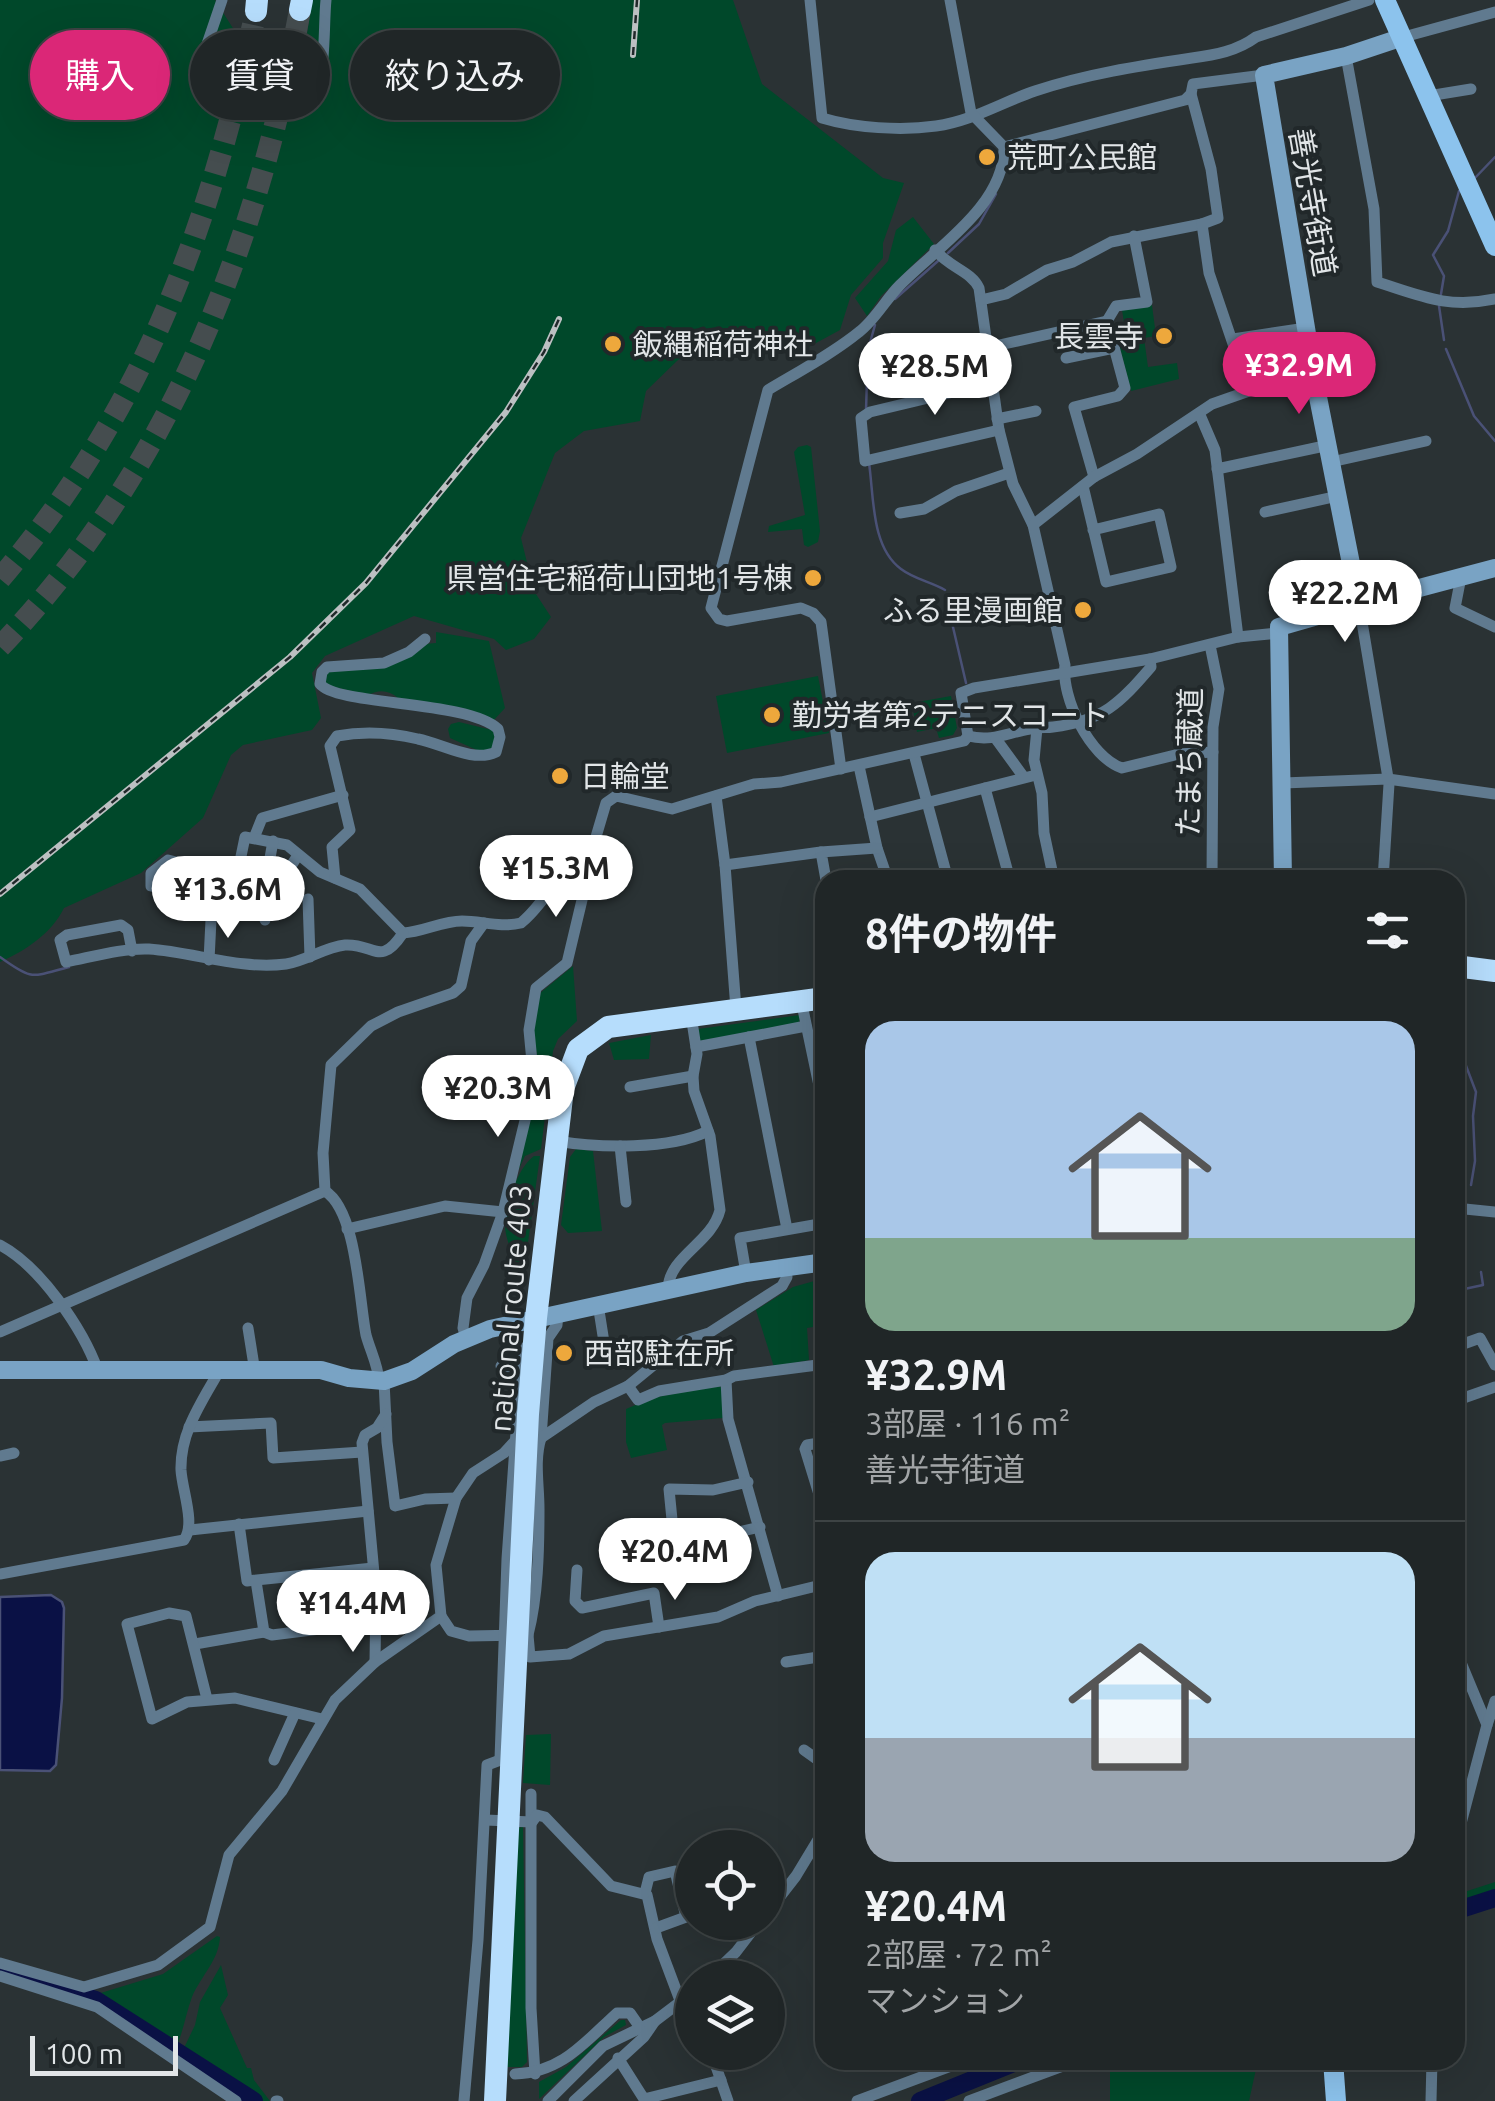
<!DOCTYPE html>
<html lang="ja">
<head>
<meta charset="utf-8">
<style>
	body { margin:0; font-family:Ubuntu,"Noto Sans JP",sans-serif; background:#2d3233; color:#f1f3f6; height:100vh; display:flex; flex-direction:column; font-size:38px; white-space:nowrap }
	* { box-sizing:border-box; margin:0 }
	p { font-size:32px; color:#a2a5a7 }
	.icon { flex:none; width:55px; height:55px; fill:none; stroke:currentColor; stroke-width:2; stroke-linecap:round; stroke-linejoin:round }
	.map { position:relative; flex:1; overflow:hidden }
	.panel { position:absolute; left:815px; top:870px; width:650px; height:1200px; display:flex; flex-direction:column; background:#202627; border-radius:30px; box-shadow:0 10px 40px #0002,0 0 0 2px #3d4344 }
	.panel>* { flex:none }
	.top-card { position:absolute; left:30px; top:30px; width:635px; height:90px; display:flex; gap:20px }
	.buttons { position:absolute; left:675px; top:1830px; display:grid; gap:20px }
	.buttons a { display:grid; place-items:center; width:110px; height:110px; border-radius:50%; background:#202627; box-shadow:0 10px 40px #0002,0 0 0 2px #3d4344; font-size:50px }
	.scale { position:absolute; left:30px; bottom:25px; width:148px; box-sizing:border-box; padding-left:10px; border:5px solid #e1e5e7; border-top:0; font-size:28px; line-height:35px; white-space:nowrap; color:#e1e5e7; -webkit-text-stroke:8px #21282a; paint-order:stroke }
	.price { position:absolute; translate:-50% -85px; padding:0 22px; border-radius:35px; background:#fff; color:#222; font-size:32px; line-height:65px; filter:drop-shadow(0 2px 5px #0008) }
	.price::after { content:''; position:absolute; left:50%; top:60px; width:30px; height:22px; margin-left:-15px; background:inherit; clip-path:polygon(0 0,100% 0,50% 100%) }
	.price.on { background:#db2777; color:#fff }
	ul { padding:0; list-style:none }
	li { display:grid; align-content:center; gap:20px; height:530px; padding:0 50px }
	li+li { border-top:2px solid #3d4344 }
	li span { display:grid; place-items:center; height:310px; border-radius:30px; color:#555 }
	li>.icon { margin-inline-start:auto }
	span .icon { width:180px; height:180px; fill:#fffc; stroke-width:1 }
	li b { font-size:42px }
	h2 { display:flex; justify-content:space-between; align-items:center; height:120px; padding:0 50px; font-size:42px }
	.pill { padding:0 35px; border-radius:45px; background:#202627; box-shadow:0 10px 40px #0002,0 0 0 2px #3d4344; font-size:35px; line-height:90px }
	.pill.on { background:#db2777; color:#fff }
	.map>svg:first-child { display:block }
	.green { fill:#00482a }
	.water { fill:#0a1145; stroke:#4a5176; stroke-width:2.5 }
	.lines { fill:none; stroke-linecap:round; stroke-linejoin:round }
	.stream { stroke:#4a5176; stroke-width:2.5 }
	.river { stroke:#0a1145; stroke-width:18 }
	.highway-tunnel { stroke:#454d4f; stroke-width:22; stroke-dasharray:22 11; stroke-linecap:butt }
	.street { stroke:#607a8f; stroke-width:11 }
	.secondary { stroke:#79a3c4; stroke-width:18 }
	.primary { stroke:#8cc3ed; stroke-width:20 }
	.highway { stroke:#b6ddfc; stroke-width:22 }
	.rail-casing { stroke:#bcc0c2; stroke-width:6 }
	.rail { stroke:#21282a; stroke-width:2.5; stroke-dasharray:8; stroke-linecap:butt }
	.poi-dot { fill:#eea83c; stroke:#21282a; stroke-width:4 }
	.labels { text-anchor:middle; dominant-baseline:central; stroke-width:8; stroke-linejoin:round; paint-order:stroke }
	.poi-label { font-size:30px; fill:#e1e5e7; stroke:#21282a; text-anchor:start }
	.street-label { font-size:30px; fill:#e1e5e7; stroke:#21282a }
</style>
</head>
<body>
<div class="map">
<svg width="1495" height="2101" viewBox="0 0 1495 2101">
	<rect width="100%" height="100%" fill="#2a3234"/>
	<g class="green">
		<path d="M0,0H215L236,33L304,54L312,0H733L762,84L883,178L904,183L883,243V258L851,295L840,330L792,356L775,337L725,338L678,360L646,391L640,421L584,431L555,453L521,538L534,591L551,617L534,639L506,650L494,639L414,616L325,656L312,673L321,718L312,730L243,745L231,755L203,818L141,873L64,908C52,933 25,951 0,962Z"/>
		<path d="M913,217L934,244L881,296L867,316L855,298L888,261L896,230Z"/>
		<path d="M1152,305L1156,336L1144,338L1148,367L1177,363L1179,379L1131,391L1116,332L1125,329L1122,310Z"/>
		<path d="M807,445L811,447L820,531L818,542L808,547L804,545L802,529L768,532L769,526L805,515L794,452L798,447Z"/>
		<path d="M436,632L489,641L505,708L494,720L398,698C389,690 379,689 368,695L326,685V674L331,670L373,669L425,644L436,643Z"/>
		<path d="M818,676L829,733L727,753L716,696Z"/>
		<path d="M951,696L957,728L953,735L939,738L936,728L917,732L912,703Z"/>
		<path d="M459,722L492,730L496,737L492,749L479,751L450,738L448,729L451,724Z"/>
		<path d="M573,966L577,1021L558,1039L553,1051L541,1149L525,1156L516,1175L540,1075L533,1031L539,994Z"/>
		<path d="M800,1015L799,1024L700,1041L698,1029Z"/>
		<path d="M651,1035L649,1059L614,1060L609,1043Z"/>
		<path d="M576,1149L593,1151L602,1231L568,1233L561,1225L570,1157Z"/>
		<path d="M534,1156H540L524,1271L518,1270C514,1256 504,1237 505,1223C506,1204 518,1167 534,1156Z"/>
		<path d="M825,1278V1325L807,1328L809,1360L774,1367L756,1310L793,1287Z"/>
		<path d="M714,1386L722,1387L723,1418L665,1423L662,1425L667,1450L631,1458L626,1442V1409L652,1398Z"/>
		<path d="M551,1734L550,1785L523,1783L526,1735Z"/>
		<path d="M523,1827L527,2062L522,2067H504L517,1828Z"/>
		<path d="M1495,1882V1907L1455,1916V1895Z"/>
		<path d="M217,1936L220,1937C219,1960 201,1976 192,1997C186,2013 184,2029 177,2045L94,1995L163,1974Z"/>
		<path d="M221,1965L228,1995L220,2008L247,2068H251L254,2080L270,2101H262L183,2050L195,2025L200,2002Z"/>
		<path d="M621,2020H625L626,2025L604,2037L539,2099V2082L566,2067Z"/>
		<path d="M1110,2060H1258L1249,2101H1110Z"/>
	</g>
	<path class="water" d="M51,1595L62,1602L64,1608L62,1698L56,1765L50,1771L0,1770V1597Z"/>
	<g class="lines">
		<g class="stream">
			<path d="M1474,179L1495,157"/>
			<path d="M948,253L979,224L996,194"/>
			<path d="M1441,294L1444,276L1433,255L1448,231L1459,191"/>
			<path d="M895,299L938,261"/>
			<path d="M1439,306L1444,340"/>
			<path d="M1446,349L1474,416L1495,441"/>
			<path d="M866,410L868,350L875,325"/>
			<path d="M869,463C874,497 871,547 901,569C914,579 931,582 945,590"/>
			<path d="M946,597L966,683"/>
			<path d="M0,957C33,981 31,977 69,967"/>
			<path d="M1455,1037L1476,1092L1473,1116L1475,1161L1471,1185"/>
			<path d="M1455,1291L1483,1285L1481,1272"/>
		</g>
		<g class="river">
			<path d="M1455,1911L1495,1898"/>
			<path d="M0,1970L96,2000L254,2101"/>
			<path d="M920,2101L1021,2060"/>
		</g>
		<g class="highway-tunnel">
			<path d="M0,579C146,406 209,230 256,11"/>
			<path d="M0,647C170,468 256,250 300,10"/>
		</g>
		<g class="street">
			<path d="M222,0L205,50C211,65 218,86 233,96C259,114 307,113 320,78C325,63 324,18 326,0"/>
			<path d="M810,0L822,118C855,128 901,131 936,126C972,121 1000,103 1035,91C1086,74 1139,66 1192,58C1215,55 1237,51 1256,37L1369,0"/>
			<path d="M1400,38L1495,12"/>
			<path d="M1346,56L1374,209L1377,282C1421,296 1448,309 1495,299"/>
			<path d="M1428,96L1471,89"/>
			<path d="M1004,147L1185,100L1191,94L1193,84L1264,75"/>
			<path d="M935,250C950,268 971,271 979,288L999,430L1013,484L1033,525L1065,665C1061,698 1090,757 1122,768L1179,754L1213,752"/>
			<path d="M981,300L1006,294L1047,270L1073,262L1111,242L1202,224"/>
			<path d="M1233,339L1306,328"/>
			<path d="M986,348L1107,321"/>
			<path d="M1066,358L1114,348"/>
			<path d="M991,383L870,412L861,418L865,461L999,430"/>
			<path d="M1200,415L1215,450L1238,637"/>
			<path d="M997,419L1036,411"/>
			<path d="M1331,462L1426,441"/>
			<path d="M1217,469L1329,445"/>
			<path d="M1094,477L1074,407L1118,396L1125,388L1107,321L1116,306L1147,302L1134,236"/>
			<path d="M1083,486L1106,582L1171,567L1159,514L1093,530"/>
			<path d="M1265,512L1338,496"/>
			<path d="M900,513L924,509L956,491L1009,473"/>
			<path d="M1033,525L1094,477L1137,454L1212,404L1249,391L1209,273L1202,224L1218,218L1211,169L1191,94"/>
			<path d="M1461,577L1455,608L1495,627"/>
			<path d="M1359,604L1389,784L1383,880"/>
			<path d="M1210,645L1219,689L1213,727L1212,880"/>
			<path d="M1037,728L1034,760L1042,793L1044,833L1054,880"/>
			<path d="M968,736C992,742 1007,733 1030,729C1038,727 1046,728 1053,727C1103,721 1120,703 1151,667L1150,659"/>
			<path d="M996,739L1023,776"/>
			<path d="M914,754L948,880"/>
			<path d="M859,766L877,848L888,880"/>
			<path d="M841,769L821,622L813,613L801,608L727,621L719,619L711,608L768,390C798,372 832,354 859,332C875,320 886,299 900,285C936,248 1005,205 1004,147L971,113L950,0"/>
			<path d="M1283,783L1388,779L1495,794"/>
			<path d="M985,788L1010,880"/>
			<path d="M716,796L725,865L736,1009"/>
			<path d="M870,817L1036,775"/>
			<path d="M254,838L262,818L343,795"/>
			<path d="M725,865L821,852"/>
			<path d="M238,871L245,837L287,845L320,872L360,889L403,933C423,932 442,921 462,921C482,921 500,928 521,923C545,904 549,878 585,874"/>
			<path d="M262,874L265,920"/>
			<path d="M267,875L273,841"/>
			<path d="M335,878L332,847L350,830L330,746L337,736C363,731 393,733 418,739C443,744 473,763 496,752L500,737L498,729C467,700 337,706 320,684L322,672L327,667L384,663L409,652L425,639"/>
			<path d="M826,880L821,852L877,848"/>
			<path d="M308,899L310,957"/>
			<path d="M215,901L151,886V873L168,860L223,874"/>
			<path d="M132,951L128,930L121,925L67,935L60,940L66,962C92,957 122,948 149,949C194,952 240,970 286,964C306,961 325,947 345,945C374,943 380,968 403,933"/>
			<path d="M209,960L211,920L223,874L240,870L286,874L298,855"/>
			<path d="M801,1000L825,1114"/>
			<path d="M696,1047L749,1037"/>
			<path d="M630,1087L693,1076"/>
			<path d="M556,1141C599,1148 670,1150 708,1131"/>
			<path d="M620,1146L626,1202"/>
			<path d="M325,1191C357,1211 359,1300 366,1335C370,1350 378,1365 379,1381"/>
			<path d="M1455,1208L1495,1212"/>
			<path d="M347,1229L445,1206L503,1212"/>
			<path d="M787,1229L749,1037L806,1026"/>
			<path d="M0,1245C40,1266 83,1329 98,1371"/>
			<path d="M746,1273L740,1238L825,1223"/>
			<path d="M668,1289C669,1256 712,1243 720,1210L710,1136L694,1091L693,1076L697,1054L691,1015"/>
			<path d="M598,1304L606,1355"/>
			<path d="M248,1328L255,1372"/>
			<path d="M0,1332L325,1191L323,1153L331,1065L371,1026L398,1012L453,993L461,986L471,941L484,923"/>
			<path d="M466,1338L463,1328L467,1298L484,1265L503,1212L534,1083L529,1030L536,988L567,963L587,879L585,874L606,803L616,796L672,809L754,784L781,782L964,741L968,736L961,693L974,688L1150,659L1238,637L1278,633"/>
			<path d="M1455,1347L1480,1338L1495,1365"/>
			<path d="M501,1366L521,1367"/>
			<path d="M726,1380L728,1419L778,1596"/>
			<path d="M384,1381L387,1442L395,1506L425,1499L456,1498"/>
			<path d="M628,1386L638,1400L659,1391L726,1380L734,1376L825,1364"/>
			<path d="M1455,1401L1495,1387"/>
			<path d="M189,1427L271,1423L273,1458L362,1452"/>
			<path d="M825,1442L807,1445L805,1449L825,1514"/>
			<path d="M0,1456L14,1453"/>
			<path d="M748,1482L713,1490L669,1489L674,1540L730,1534L760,1527"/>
			<path d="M239,1524L247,1581L373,1568"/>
			<path d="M190,1530L368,1511"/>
			<path d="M577,1570L575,1601L582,1608L654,1593L659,1627"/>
			<path d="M0,1574L184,1540C196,1524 182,1490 181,1470C180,1433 201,1403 218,1373"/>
			<path d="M256,1581L264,1632L272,1635L376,1622"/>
			<path d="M441,1616L451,1631L469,1636L528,1635L530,1657L569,1654L604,1636L718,1617L755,1601L825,1584"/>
			<path d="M528,1635C538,1596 539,1550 539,1509C539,1484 534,1461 541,1438L548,1338L557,1325L558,1313"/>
			<path d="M195,1644L264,1632"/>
			<path d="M1455,1648L1487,1725L1455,1846"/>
			<path d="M375,1662L376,1595L362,1443L365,1435L377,1428L386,1414"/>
			<path d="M786,1662L825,1656"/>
			<path d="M207,1699L186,1616L169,1613L127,1624L152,1719L187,1702L235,1698L322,1719"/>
			<path d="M1487,1725L1495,1701"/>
			<path d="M804,1750L825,1765"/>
			<path d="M500,1759L507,1559L522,1348"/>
			<path d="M274,1760L295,1713"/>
			<path d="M531,1794V2008L535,2074"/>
			<path d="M485,1820L532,1822L537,1815L545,1817L611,1886L647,1895L657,1939L681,2003V2012L692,2031"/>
			<path d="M645,1893L649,1877L675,1871L686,1917L656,1928"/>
			<path d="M768,1912L796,1876L825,1828"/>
			<path d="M0,1963L84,1987L158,1965L210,1927L229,1855L282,1791L335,1700L375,1662L441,1616L436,1565L456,1498L473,1473L504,1453L515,1441L541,1438L594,1402L628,1386L683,1341L709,1333L782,1286L787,1277L785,1266"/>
			<path d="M0,1976L97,2007L236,2101"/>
			<path d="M709,1978L736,1952L759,1922"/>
			<path d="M711,2052L728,2101"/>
			<path d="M618,2058L644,2099L721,2080"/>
			<path d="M515,2074C561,2073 585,2042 617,2013H630L639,2026"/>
			<path d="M276,2101H278"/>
			<path d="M464,2101L478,1940L487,1765L503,1759"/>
			<path d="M548,2101L603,2046L655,2021L692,1993"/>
			<path d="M574,2101L644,2037L655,2021"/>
			<path d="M857,2101L967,2060"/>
			<path d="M969,2101L1079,2060"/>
			<path d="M1431,2101L1432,2060"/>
		</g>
		<g class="secondary">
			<path d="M1359,604L1495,568"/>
			<path d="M1283,880L1279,627L1359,604L1315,382L1264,75L1346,56L1400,38"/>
			<path d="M0,1370H321L349,1378L384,1381L412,1371L454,1344L490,1329L746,1273L825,1262"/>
		</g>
		<g class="primary">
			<path d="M1385,0L1495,246"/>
			<path d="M1333,2060L1336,2101"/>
		</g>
		<g class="highway">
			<path d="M300,10L302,0"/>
			<path d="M256,11L257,0"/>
			<path d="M1455,966L1495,971"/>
			<path d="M495,2101L528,1414L536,1318L563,1089L578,1049L608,1027L825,998"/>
		</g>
		<defs>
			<g id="rail">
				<path d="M633,55L637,0"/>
				<path d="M0,894L290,657L366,583L506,412L544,352L559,319"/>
			</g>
		</defs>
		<use href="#rail" class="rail-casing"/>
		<use href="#rail" class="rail"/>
	</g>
	<g class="poi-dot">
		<circle cx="987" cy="157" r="10"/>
		<circle cx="1164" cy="336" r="10"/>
		<circle cx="613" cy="344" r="10"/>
		<circle cx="813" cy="578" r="10"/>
		<circle cx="1083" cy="610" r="10"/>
		<circle cx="772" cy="715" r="10"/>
		<circle cx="560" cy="776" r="10"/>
		<circle cx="564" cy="1353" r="10"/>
	</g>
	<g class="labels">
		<g class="poi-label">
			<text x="1007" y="157">荒町公民館</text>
			<text x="1144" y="336" text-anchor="end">長雲寺</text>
			<text x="633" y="344">飯縄稲荷神社</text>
			<text x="793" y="578" text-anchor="end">県営住宅稲荷山団地1号棟</text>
			<text x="1063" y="610" text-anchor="end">ふる里漫画館</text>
			<text x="792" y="715">勤労者第2テニスコート</text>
			<text x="580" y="776">日輪堂</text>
			<text x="584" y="1353">西部駐在所</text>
		</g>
		<g class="street-label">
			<text transform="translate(1313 202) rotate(80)">善光寺街道</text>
			<text transform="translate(1189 762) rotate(-89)">たまち蔵道</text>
			<text transform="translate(510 1308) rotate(-85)">national route 403</text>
		</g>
	</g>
</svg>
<div class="buttons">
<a><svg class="icon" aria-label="locate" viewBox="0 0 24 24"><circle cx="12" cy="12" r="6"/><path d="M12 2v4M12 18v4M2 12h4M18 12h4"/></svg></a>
<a><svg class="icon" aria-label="layers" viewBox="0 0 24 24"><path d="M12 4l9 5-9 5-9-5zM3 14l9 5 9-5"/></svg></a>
</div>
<div class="scale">100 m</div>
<b class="price on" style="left:1299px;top:417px">¥32.9M</b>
<b class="price" style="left:935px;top:418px">¥28.5M</b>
<b class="price" style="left:1345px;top:645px">¥22.2M</b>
<b class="price" style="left:556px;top:920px">¥15.3M</b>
<b class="price" style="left:228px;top:941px">¥13.6M</b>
<b class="price" style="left:498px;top:1140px">¥20.3M</b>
<b class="price" style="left:675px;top:1603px">¥20.4M</b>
<b class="price" style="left:353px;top:1655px">¥14.4M</b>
<div class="top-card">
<a class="pill on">購入</a>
<a class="pill">賃貸</a>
<a class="pill">絞り込み</a>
</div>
<section class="panel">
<h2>8件の物件<svg class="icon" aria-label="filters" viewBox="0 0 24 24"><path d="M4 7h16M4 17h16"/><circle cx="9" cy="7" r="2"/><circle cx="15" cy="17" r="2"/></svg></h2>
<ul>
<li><span style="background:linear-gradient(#a9c7e8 70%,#7fa58c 0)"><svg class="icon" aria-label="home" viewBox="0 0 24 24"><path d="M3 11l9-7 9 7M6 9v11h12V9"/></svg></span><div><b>¥32.9M</b><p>3部屋 · 116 m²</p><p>善光寺街道</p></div></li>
<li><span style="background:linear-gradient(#bfe0f5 60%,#9aa5b1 0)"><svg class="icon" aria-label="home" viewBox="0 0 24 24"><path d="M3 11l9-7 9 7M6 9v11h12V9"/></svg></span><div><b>¥20.4M</b><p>2部屋 · 72 m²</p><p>マンション</p></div></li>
</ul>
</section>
</div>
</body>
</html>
